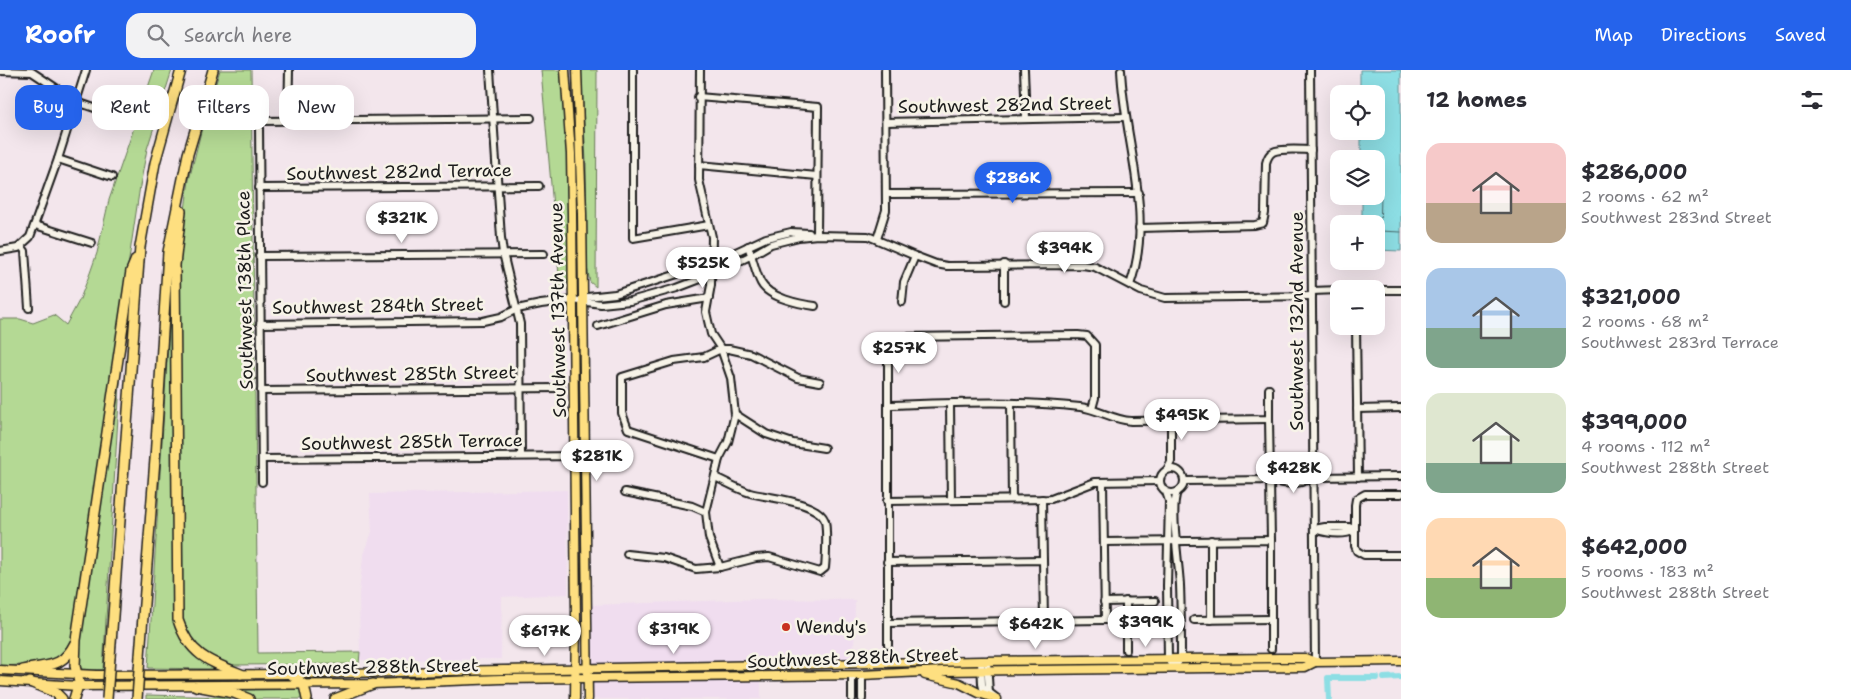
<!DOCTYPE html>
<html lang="en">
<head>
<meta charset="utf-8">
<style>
	body { margin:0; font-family:"Shantell Sans",sans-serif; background:#f2f2f3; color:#2b2b33; height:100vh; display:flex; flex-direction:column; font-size:19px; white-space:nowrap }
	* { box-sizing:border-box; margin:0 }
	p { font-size:16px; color:#7c7c81 }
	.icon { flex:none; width:28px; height:28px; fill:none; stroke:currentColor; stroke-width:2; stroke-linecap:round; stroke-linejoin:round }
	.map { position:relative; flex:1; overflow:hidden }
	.sheet { display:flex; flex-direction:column; background:#fff; width:450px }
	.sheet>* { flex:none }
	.guide { position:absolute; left:15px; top:15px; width:475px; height:45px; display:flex; gap:10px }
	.tools { position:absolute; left:1330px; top:15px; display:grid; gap:10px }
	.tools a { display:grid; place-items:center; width:55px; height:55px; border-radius:10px; background:#fff; box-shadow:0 5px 20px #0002; font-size:25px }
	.price { position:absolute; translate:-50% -42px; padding:0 11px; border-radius:18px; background:#fff; color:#222; font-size:16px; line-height:32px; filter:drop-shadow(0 1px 2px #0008) }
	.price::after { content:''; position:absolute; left:50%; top:30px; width:15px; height:11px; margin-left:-8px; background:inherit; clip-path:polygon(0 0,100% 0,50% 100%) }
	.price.selected { background:#2563eb; color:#fff }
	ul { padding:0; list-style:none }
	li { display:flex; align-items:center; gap:15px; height:125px; padding:0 25px }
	li span { display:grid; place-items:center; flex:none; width:140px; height:100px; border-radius:15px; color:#555 }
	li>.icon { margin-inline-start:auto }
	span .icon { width:60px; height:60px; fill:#fffc; stroke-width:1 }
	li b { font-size:21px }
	h2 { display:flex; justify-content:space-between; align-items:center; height:60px; padding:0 25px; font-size:21px }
	.pill { padding:0 18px; border-radius:15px; background:#fff; box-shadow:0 5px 20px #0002; font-size:18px; line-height:45px }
	.pill.selected { background:#2563eb; color:#fff }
	header { display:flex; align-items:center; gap:30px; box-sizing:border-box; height:70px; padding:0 25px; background:#2563eb; color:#fff }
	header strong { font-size:24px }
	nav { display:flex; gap:28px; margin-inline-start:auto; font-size:18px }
	.search { width:350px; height:45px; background:#f2f2f3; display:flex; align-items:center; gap:12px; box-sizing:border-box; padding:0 18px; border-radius:15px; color:#7c7c81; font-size:19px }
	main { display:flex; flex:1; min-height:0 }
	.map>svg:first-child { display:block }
	.built { fill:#f0ddef }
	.green { fill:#b4d994; stroke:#687a58 }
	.water { fill:#8ddee4; stroke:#609094 }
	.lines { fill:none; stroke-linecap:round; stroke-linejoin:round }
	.shore { stroke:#496a6c; stroke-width:1 }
	.canal { stroke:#8ddee4; stroke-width:6 }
	.minor-casing { stroke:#1c1c1c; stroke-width:10 }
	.major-casing { stroke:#1c1c1c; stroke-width:11 }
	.highway-casing { stroke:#1c1c1c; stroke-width:12 }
	.minor { stroke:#f7f3e8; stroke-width:6 }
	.major { stroke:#fedf80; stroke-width:8 }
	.highway { stroke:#fedf80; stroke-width:9 }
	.highway-bridge-casing { stroke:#1c1c1c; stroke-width:12; stroke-linecap:butt }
	.highway-bridge { stroke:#fedf80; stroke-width:9 }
	.poi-dot { fill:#c8321e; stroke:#f7f3e8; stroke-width:2 }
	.labels { text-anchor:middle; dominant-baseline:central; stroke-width:5; stroke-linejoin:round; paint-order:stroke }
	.street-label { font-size:18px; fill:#1c1c1c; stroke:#f7f3e8 }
	.poi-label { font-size:18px; fill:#1c1c1c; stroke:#f7f3e8; text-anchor:start }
</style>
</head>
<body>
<header>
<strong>Roofr</strong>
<div class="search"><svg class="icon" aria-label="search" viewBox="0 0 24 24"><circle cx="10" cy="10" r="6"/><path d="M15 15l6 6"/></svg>Search here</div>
<nav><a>Map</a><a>Directions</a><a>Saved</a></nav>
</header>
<main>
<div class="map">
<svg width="1401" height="629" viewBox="0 0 1401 629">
	<rect width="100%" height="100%" fill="#f3e6ec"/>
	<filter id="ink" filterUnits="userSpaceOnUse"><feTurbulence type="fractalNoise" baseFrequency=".02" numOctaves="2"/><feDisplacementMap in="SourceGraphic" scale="10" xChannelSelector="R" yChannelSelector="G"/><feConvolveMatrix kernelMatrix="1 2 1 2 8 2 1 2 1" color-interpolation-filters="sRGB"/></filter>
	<g filter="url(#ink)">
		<g class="built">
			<path d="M567,420L568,524L502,527L501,589L360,590L359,523L363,487L372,462L370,424Z"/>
			<path d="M761,529L855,530L854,590L761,588V629H592L590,535Z"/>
		</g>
		<g class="green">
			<path d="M154,0H172L147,79L140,116L73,564L63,587L43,594L0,596V249H20L33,253L54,245L66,255L80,229L90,203L97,183L109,130Z"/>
			<path d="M220,0H251L258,583L360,582L359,594L235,595C205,589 188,574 180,545L179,185L189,110L202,58Z"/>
			<path d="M541,0H562L568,102L569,206L567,213L560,217Z"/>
			<path d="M581,0H597L596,217L590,212L587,197L586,91Z"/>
			<path d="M171,226L173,542L175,551L207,594L214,599L148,598Z"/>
			<path d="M121,296L103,600L77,599L76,595Z"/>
			<path d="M301,619L304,629H254L238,620Z"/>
			<path d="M146,625L236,627L243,629H146Z"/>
		</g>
		<path class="water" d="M1360,0H1401V181L1376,180V154H1362V126H1376V89H1361V61H1376V24H1360Z"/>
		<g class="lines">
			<path class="shore" d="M1376,115L1381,126L1380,161L1401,162"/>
			<g class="canal">
				<path d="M1384,608L1401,607"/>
				<path d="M1329,629L1328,608H1377"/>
			</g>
			<defs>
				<g id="minor">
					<path d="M490,0L501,168L503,183L520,254L521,386"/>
					<path d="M633,0V168L709,155"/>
					<path d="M700,0L699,110L712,167L711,215L706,242L711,264L721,279L731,308L735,344L728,372L719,389L706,442L709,468L720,497"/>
					<path d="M1024,0L1026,48"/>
					<path d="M1121,0C1124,72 1155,144 1130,215"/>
					<path d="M1310,0L1315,592"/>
					<path d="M0,1L32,2L77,32L129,50"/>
					<path d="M698,27L818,37L817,165"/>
					<path d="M288,50L289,0"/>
					<path d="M886,52L1125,47"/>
					<path d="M58,89L112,107"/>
					<path d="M699,95L817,106"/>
					<path d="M259,118L539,116"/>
					<path d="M886,124L1139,123"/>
					<path d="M35,155L92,173"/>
					<path d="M1139,158L1255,155L1263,153L1265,143L1266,93C1267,89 1269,84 1273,82C1280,78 1302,80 1311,80"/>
					<path d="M877,169L886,140L885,0"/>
					<path d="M21,176L25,181L29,238"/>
					<path d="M748,176C753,188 755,202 761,213C769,228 800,234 815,236"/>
					<path d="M0,181L18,178L30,167L58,89L86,0"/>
					<path d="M259,186L544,184"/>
					<path d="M1376,220H1401"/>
					<path d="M1312,221L1339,220"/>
					<path d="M583,231L587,227L615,224L712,193L766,168L791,162L809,163"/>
					<path d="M1004,231V194"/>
					<path d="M902,232L904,212L915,186"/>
					<path d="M260,254L483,251L501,247L517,239L541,234L573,230L601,234L630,231L677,218L711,205L752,185L771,174L799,167L817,165L868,166L915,186L936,194L947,196L1083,195L1095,197L1141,221L1165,228L1312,226"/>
					<path d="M598,256L666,235L709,228"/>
					<path d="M1356,256L1358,407"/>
					<path d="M261,321L561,318"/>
					<path d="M1011,333L1012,429"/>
					<path d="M950,334L951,430"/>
					<path d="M889,335C952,333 1017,330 1080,337C1098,339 1113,350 1131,351L1269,349V319"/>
					<path d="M1357,339L1401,338"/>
					<path d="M735,344L766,364L793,373L824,378"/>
					<path d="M1269,349L1271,470"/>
					<path d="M262,389L585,386"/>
					<path d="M719,389L628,359L622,343V307L674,291L704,287L721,279H729L751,284L798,308L820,312"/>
					<circle cx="1172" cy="411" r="12"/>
					<path d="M1167,400L1171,392V351"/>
					<path d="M1270,410C1283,403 1299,404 1313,407L1401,406"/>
					<path d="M1184,411L1270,410C1285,415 1300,415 1313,407"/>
					<path d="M262,412L259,56L261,51L531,48"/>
					<path d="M1103,412L1105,550H1126"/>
					<path d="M625,422L692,436L706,442"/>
					<path d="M1166,422L1169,431L1167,516L1168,589L1173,598L1181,589C1181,565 1181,540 1180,515C1179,494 1170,439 1177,422"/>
					<path d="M1401,424H1365L1356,429L1355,435V476L1357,481L1364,485H1401"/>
					<path d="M1042,429L1043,490"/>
					<path d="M887,431L1051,429L1095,412L1160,411"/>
					<path d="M1325,457H1349L1355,460C1343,466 1326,463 1314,459Z"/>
					<path d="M1211,470V550"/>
					<path d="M1104,472L1271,470V579"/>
					<path d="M627,484L664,488L696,499L720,497L756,488L769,487L820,502L825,498C826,488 827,461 825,451C818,431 768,428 750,423C738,419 726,412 715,407"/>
					<path d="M887,492L1043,490L1044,551"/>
					<path d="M1126,531V580"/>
					<path d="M1104,532L1155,531"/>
					<path d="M1194,550L1271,549"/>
					<path d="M888,553L1105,550"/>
					<path d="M888,575V282L891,272L902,267L1078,265L1087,266L1095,275V328L1092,339"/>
					<path d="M981,591L982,614L983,618L995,627"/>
					<path d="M987,591L989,623"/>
					<path d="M852,605V629"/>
					<path d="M862,605V629"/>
				</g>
				<g id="major">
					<path d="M565,0L571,84L572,143L576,548L575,629"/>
					<path d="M577,0L582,144L588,629"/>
					<path d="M0,600L96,605L291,604L981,591L1280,588H1305L1315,592L1401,591"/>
					<path d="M925,605L959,613L979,623L997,629"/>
					<path d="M0,611L78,616L373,614L501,609L862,605L943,601L1305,597L1315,592"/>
				</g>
				<g id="highway">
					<path d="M181,141L175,195L178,550C189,585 210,592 241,604"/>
					<path d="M140,586L155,389L168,182L188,84L213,0"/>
					<path d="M110,587L140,177L155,93L181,0"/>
					<path d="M23,600C48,594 62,599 75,573"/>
					<path d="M291,604L304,615L307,629"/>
					<path d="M30,612L56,623L62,629"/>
					<path d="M196,616L234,623L249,629"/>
					<path d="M74,629L79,612L75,596L76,570L128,222L131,201L136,189"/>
					<path d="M335,629L373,614"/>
				</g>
			</defs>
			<use href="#minor" class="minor-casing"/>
			<use href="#major" class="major-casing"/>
			<use href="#highway" class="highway-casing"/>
			<use href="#minor" class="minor"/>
			<use href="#major" class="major"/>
			<use href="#highway" class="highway"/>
			<defs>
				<g id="highway-bridge">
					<path d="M107,629L110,587"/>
					<path d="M137,629L140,586"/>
				</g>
			</defs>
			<use href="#highway-bridge" class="highway-bridge-casing"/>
			<use href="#highway-bridge" class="highway-bridge"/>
		</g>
	</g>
	<circle class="poi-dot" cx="786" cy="557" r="5"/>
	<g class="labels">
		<g class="street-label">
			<text transform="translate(1005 35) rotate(-1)">Southwest 282nd Street</text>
			<text transform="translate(399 102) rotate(-1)">Southwest 282nd Terrace</text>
			<text transform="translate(245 220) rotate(-91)">Southwest 138th Place</text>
			<text transform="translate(378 236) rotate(-1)">Southwest 284th Street</text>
			<text transform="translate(558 240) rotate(-91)">Southwest 137th Avenue</text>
			<text transform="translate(1297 251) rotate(-90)">Southwest 132nd Avenue</text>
			<text transform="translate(411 304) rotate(-1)">Southwest 285th Street</text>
			<text transform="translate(412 372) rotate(-1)">Southwest 285th Terrace</text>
			<text transform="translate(853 588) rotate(-2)">Southwest 288th Street</text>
			<text transform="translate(373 597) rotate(-1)">Southwest 288th Street</text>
		</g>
		<g class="poi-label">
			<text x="796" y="557">Wendy's</text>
		</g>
	</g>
</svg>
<div class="tools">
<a><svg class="icon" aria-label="locate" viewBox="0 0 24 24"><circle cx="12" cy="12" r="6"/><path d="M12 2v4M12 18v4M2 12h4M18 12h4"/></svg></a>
<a><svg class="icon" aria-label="layers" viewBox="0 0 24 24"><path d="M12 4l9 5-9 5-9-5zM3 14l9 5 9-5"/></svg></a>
<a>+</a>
<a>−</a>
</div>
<b class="price selected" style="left:1013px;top:134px">$286K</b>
<b class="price" style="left:402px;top:174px">$321K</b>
<b class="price" style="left:1065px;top:204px">$394K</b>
<b class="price" style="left:703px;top:219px">$525K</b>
<b class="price" style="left:899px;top:304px">$257K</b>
<b class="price" style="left:1182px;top:371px">$495K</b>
<b class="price" style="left:597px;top:412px">$281K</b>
<b class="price" style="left:1294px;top:424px">$428K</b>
<b class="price" style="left:1146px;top:578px">$399K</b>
<b class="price" style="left:1036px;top:580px">$642K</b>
<b class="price" style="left:674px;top:585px">$319K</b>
<b class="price" style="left:545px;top:587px">$617K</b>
<div class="guide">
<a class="pill selected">Buy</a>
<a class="pill">Rent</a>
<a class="pill">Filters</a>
<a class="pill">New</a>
</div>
</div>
<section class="sheet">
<h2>12 homes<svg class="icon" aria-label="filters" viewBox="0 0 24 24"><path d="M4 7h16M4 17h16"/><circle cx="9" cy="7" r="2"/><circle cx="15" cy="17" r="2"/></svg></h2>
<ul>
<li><span style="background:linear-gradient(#f6c9c9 60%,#b9a48a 0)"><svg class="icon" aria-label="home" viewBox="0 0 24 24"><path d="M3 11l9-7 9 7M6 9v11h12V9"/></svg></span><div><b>$286,000</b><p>2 rooms · 62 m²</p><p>Southwest 283nd Street</p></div></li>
<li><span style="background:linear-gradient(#a9c7e8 60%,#7fa58c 0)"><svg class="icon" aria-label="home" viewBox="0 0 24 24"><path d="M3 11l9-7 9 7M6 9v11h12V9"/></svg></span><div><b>$321,000</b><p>2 rooms · 68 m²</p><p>Southwest 283rd Terrace</p></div></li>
<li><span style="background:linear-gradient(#dfe7d0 70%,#7fa58c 0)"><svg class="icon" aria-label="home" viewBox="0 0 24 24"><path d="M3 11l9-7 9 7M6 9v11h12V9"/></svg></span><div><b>$399,000</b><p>4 rooms · 112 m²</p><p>Southwest 288th Street</p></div></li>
<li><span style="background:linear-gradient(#ffd9b3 60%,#8fb573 0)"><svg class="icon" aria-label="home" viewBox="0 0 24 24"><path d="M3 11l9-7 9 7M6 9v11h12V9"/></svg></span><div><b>$642,000</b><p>5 rooms · 183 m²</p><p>Southwest 288th Street</p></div></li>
</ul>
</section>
</main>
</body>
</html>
